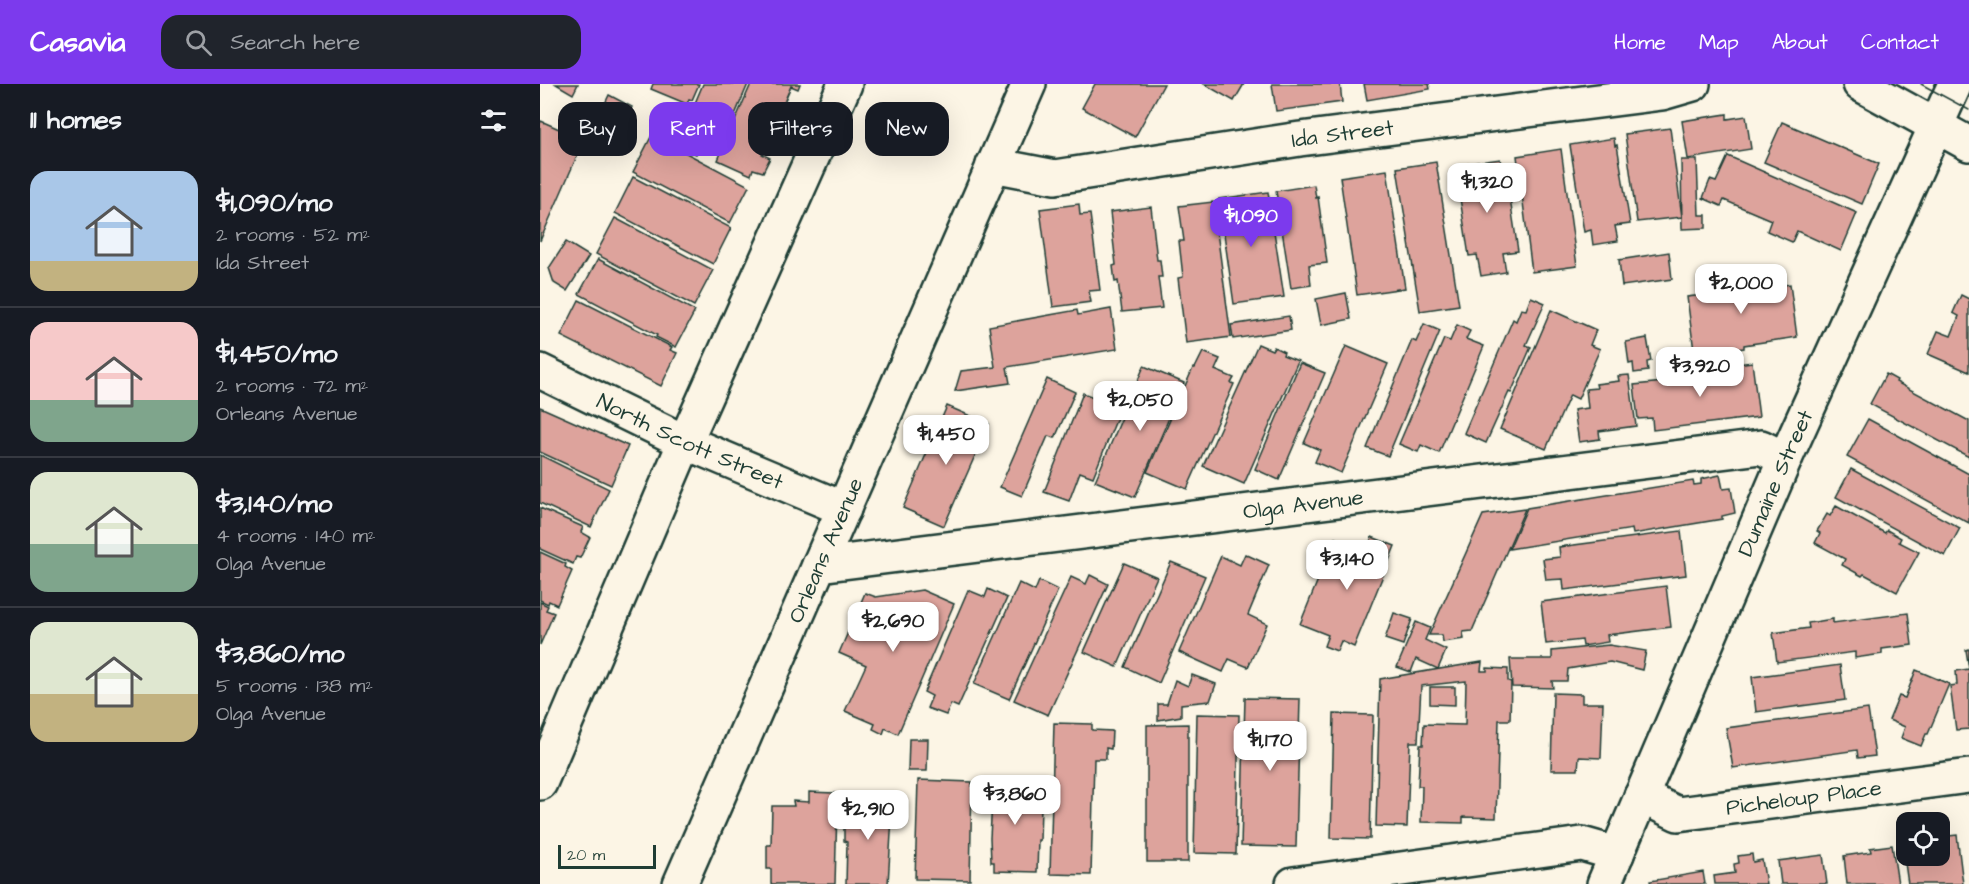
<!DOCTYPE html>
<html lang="en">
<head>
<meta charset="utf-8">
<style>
	body { margin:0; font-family:"Architects Daughter",sans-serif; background:#20242c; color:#f1f3f6; height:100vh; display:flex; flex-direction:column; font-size:22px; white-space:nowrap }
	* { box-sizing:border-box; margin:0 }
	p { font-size:20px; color:#9ea1a6 }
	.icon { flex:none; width:33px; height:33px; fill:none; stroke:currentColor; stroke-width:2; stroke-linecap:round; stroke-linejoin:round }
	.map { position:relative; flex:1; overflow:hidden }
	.details { display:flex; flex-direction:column; background:#171b24; width:540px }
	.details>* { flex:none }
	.guide { position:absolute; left:18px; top:18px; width:570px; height:54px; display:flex; gap:12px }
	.fabs { position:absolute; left:1356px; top:728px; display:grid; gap:12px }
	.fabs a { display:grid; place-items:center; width:54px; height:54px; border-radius:12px; background:#171b24; box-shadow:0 6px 24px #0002; font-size:30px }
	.scale { position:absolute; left:18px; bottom:15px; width:98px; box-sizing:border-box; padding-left:6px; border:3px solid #1f3d34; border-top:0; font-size:16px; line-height:21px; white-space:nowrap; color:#1f3d34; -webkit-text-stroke:4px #fcf5e5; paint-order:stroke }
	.price { position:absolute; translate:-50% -51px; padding:0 14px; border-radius:12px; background:#fff; color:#222; font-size:20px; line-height:39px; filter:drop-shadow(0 2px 3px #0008) }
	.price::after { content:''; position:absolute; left:50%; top:36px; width:18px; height:14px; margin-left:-9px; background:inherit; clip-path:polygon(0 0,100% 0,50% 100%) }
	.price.selected { background:#7c3aed; color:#fff }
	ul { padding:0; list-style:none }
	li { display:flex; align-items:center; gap:18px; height:150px; padding:0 30px }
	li+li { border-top:2px solid #363941 }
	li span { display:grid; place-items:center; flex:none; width:168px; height:120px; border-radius:18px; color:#555 }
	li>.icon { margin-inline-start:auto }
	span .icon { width:72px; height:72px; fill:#fffc; stroke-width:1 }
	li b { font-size:26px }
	h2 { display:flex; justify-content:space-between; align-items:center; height:72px; padding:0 30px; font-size:26px }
	.pill { padding:0 21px; border-radius:18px; background:#171b24; box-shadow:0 6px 24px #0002; font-size:21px; line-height:54px }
	.pill.selected { background:#7c3aed; color:#fff }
	header { display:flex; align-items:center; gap:36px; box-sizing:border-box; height:84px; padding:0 30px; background:#7c3aed; color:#fff }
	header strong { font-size:28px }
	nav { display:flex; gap:33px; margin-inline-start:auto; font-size:21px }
	.search { width:420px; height:54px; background:#20242c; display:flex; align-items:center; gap:15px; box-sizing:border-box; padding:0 21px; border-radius:18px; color:#9ea1a6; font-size:22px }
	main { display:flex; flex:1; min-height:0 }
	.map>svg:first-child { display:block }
	.building { fill:#dda39c; stroke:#1f3d34; stroke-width:1.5 }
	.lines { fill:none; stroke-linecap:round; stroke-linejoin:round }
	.street-casing { stroke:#1f3d34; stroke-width:38 }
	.secondary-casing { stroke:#1f3d34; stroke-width:38 }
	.street { stroke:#fcf5e5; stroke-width:33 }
	.secondary { stroke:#fcf5e5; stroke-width:33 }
	.tram { stroke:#1f3d34; stroke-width:1.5 }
	.labels { text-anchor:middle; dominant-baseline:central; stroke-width:4.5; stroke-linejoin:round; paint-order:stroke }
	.street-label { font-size:22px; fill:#1f3d34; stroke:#fcf5e5 }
</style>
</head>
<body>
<header>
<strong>Casavia</strong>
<div class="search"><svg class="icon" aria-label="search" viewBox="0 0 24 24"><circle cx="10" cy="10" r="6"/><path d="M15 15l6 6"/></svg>Search here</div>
<nav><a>Home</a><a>Map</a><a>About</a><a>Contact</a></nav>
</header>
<main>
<section class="details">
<h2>11 homes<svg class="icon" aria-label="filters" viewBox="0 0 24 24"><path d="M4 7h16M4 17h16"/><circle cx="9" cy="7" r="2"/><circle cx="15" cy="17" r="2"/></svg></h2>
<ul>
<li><span style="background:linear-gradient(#a9c7e8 75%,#c2b280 0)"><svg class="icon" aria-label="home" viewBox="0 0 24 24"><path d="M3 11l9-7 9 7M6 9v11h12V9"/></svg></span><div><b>$1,090/mo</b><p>2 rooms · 52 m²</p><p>Ida Street</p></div></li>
<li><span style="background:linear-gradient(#f6c9c9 65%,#7fa58c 0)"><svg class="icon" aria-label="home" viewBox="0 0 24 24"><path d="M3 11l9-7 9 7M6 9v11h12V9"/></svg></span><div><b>$1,450/mo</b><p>2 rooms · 72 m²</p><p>Orleans Avenue</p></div></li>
<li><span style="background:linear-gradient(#dfe7d0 60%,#7fa58c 0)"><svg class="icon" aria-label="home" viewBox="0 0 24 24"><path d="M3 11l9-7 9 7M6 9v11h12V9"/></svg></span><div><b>$3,140/mo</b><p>4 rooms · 140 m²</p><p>Olga Avenue</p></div></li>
<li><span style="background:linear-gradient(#dfe7d0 60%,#c2b280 0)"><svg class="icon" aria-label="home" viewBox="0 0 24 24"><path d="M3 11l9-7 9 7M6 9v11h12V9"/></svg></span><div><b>$3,860/mo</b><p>5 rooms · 138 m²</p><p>Olga Avenue</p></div></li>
</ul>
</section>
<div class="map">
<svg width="1429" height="800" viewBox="0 0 1429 800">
	<rect width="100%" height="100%" fill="#fcf5e5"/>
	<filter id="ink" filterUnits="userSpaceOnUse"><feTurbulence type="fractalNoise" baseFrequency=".0167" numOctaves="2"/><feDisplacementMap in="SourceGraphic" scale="12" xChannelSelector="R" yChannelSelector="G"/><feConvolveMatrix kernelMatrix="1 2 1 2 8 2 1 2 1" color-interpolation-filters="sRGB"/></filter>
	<g filter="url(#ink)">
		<g class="building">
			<path d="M16,0H38L33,10Z"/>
			<path d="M113,0H159L152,16L149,15L147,20L111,5Z"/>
			<path d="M163,0H208L194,33L186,30L183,38L180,36L174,49L167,46L156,70L137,62Z"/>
			<path d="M211,0H260L258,5L251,2L222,70L230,74L223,88L213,85L211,91L178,76Z"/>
			<path d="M555,0H624L595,53L542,24Z"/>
			<path d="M664,0H704L694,17Z"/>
			<path d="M732,0H800L802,18L736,27Z"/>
			<path d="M824,0H889L890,5L827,16Z"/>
			<path d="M69,11L92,23L85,36L63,24Z"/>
			<path d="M1187,30V35L1206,32L1211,65L1148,75L1142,37Z"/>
			<path d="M1,37L44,56L0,157V40Z"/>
			<path d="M1242,38L1339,80L1322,120L1224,78Z"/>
			<path d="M1130,44L1142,133L1097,138L1085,50Z"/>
			<path d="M112,51L209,102L190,139L93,88Z"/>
			<path d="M1074,54L1075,62L1077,61L1090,140L1075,142L1078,157L1053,161L1051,146L1044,148L1030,61Z"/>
			<path d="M1021,65L1037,182L992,188L977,72Z"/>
			<path d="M1188,72L1317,129L1301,167L1257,147L1252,158L1227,147L1231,136L1184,116L1181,122L1163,114L1170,96L1176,98Z"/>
			<path d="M960,75L962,82H965L978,167L963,169L966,188L941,192L937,171L929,172L916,89H920L919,81Z"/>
			<path d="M1141,76H1157L1159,131H1166V144L1142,145Z"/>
			<path d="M896,78L919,221L880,227L857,84Z"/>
			<path d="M847,86L865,204L817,211L800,93Z"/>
			<path d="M93,93L191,144L173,180L75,129Z"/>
			<path d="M774,101L776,114L778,113L787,179L769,181L771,201L751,204L736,107Z"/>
			<path d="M728,108L744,213L694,220L679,115Z"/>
			<path d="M673,118L691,253L646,259L638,194L643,193L639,157H644L639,122Z"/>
			<path d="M539,120L540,131L550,130L560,206L549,207L551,218L513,223L500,125Z"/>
			<path d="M611,123L617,176H620L622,193H618L622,224L582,228L578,197L575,198L573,182L576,181L570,128Z"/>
			<path d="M75,134L173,186L154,222L56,170Z"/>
			<path d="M26,158L49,172L27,207L14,199L9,184Z"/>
			<path d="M1129,168L1132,195L1082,202L1079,176Z"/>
			<path d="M58,175L155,227L136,263L116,253L117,251L39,210Z"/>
			<path d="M1209,186L1212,206L1250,200L1257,253L1204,261V264L1175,268L1174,264L1154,267L1147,213L1188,208L1186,189Z"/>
			<path d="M806,209L811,235L781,241L776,215Z"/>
			<path d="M1421,211L1429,215V288L1388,270L1398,247L1411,252L1419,232L1413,229Z"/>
			<path d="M991,213L1005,219L986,261L991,263L971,309L969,308L946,359L924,349L973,235L976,237L981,225L986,226Z"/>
			<path d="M39,216L132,263L130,266L137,269L121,302L21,252Z"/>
			<path d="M571,225L577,265L467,283L470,299L415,307L421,287L455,283L449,242L537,226L538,231Z"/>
			<path d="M1011,226L1056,246L1050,261L1060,265L1038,315L1030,311L1006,365L960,345Z"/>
			<path d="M749,232L751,246L693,255L691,241Z"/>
			<path d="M884,240L900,247L848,372L827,364L872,256L876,258Z"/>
			<path d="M917,241L930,247L926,255L944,262L899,369L881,361L878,368L859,360L904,255L910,257Z"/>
			<path d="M1107,254L1111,277L1107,278L1108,287L1094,289L1093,279L1089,280L1086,258Z"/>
			<path d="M718,260L732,266L734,263L744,268L743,271L758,277L704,400L663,382Z"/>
			<path d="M806,262L848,280L801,389L775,378L780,366L764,359Z"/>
			<path d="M663,268L680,275L675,286L694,294L691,299L694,300L647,405L607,388L653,284H655Z"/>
			<path d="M1212,278L1219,333L1113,346L1112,334L1098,335L1094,301L1144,296L1143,287Z"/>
			<path d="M760,279L785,289L739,396L715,385Z"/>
			<path d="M604,282L644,299L595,413L555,397Z"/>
			<path d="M1346,290L1357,296L1356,298L1429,337V373L1330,320Z"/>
			<path d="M1089,291L1096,342L1059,347L1060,355L1039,358L1034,326L1048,324L1046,305L1057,304L1056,300L1079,297L1078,292Z"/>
			<path d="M507,295L535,308L515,354L508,352L482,412L460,403Z"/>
			<path d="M543,309L581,324L553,393L540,388L529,417L504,408Z"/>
			<path d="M407,322L449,340L404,442L363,424Z"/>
			<path d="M0,323L88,362L71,401L0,368Z"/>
			<path d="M1328,335L1429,390V439L1307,373Z"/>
			<path d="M0,371L69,405L51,443L0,419Z"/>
			<path d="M1311,385L1420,444L1405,472L1296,413Z"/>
			<path d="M1180,391L1183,405L1191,404L1195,429L1182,432V435L1093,450L1092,445L969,465L987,424L1153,397L1154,401L1161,400V395Z"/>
			<path d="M1296,422L1345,449L1347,446L1361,454L1359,458L1379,468L1357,508L1324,490L1322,492L1302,481L1305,475L1275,459L1280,449L1277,447L1287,430L1290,432Z"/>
			<path d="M0,424L43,443L41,448L50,453L40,474L36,473L33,480L0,465Z"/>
			<path d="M985,425L932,547L923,548L924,555L903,558L902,551H889L943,431Z"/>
			<path d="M1141,447L1146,491L1024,506L1023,495L1006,496L1003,475L1020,473L1019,463Z"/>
			<path d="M832,453L855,462L814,563L801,557L797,567L784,562L788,551L760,540L795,454L826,467Z"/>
			<path d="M0,468L26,480L25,483L32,487L17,521L9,517L8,520L0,516Z"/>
			<path d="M705,470L729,481L708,531L727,540L708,583L689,575L683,588L639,568L681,472L700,481Z"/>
			<path d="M631,478L665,492L619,599L585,583Z"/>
			<path d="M584,479L617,493L577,583L544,568Z"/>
			<path d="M550,491L568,500L508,631L474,616L531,493L546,500Z"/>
			<path d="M499,497L518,506L469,615L434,600L479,499L495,507Z"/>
			<path d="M1126,502L1131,543L1067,551L1068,558L1043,562L1042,556L1006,560L1001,518Z"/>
			<path d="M448,505L467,514L418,623L411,620L406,631L387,624L392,612L384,608L428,506L445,513Z"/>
			<path d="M382,506L414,520L358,650L345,644L343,650L333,645L335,640L305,627L326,581L299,569L325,509L336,513Z"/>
			<path d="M0,518L8,522L6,526L14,529L0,561Z"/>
			<path d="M854,529L872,535L863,561L845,555Z"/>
			<path d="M1368,529L1372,561L1342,565V570L1315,574V568L1237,578L1233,549L1269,544L1268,539L1293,535V539Z"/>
			<path d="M876,538L890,544L885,556L906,566L898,585L876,575L871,588L857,583Z"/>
			<path d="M1069,561L1106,567L1102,586L1070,578L1028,585L1027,597H1012L1013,604L972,603L970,575H1012V567Z"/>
			<path d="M1429,565V645L1416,646L1410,602L1417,601L1416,587L1429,585L1426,566Z"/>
			<path d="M942,578L941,587H947V584L968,585V597L971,598L970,636H959L956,734L923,733V739L881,738L882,702H878L880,661H883L884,640L925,641L926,597L881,602L878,658H870L867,743L836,742L840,595Z"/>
			<path d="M1300,581L1305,616L1216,628L1212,593Z"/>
			<path d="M1376,586L1409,600L1388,650H1386L1381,662L1361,654L1365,643L1349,636L1359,612L1365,614Z"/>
			<path d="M652,591L676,600L670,617L641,620V632L618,636V620H627L635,596L648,602Z"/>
			<path d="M890,603H915V621L890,620Z"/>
			<path d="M1013,609L1042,610V619H1063L1061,674L1039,673L1038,686H1011Z"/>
			<path d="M705,614L760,615L756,763L701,762Z"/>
			<path d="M1328,625L1335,672L1318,674L1317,666L1193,684L1186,644Z"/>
			<path d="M657,630L699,631L696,770L654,769Z"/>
			<path d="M794,630L833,631L830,755L791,754Z"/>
			<path d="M514,639L552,640V646L572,647L571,665L566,664V675H554L551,791L510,790Z"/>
			<path d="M648,640V778H607V641Z"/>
			<path d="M369,655H388L387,687H368Z"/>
			<path d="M378,696L432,698L430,796L375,795Z"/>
			<path d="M453,697L499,698L498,723H501L500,756H498L497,788L454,787V778H451L450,754Z"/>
			<path d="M269,708L294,709V724H297L295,800H231V785H227V761H231L232,722H254L253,717L269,718Z"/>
			<path d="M310,715L353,716L348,800H306L307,758L304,757V733H309Z"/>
			<path d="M1417,751L1423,800H1368L1362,758L1366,757V771H1400V753Z"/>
			<path d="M1352,761L1358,800H1307L1304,772L1331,768L1330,764Z"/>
			<path d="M1212,770L1213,778L1222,776L1226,800H1175L1174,792L1195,789L1194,780L1199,779L1198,772Z"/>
			<path d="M1283,771L1287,800H1241L1238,777Z"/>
			<path d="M1163,788L1165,800H1111L1110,797Z"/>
		</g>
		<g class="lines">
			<defs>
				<g id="street">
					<path id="s1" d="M453,81L515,93L760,55L1122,9L1153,0"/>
					<path id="s2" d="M0,287L145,358L304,425"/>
					<path id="s3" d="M279,481L1221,363L1245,375"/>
					<path id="s4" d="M1101,712L1138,730L1429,692"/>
					<path d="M753,800L1042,760L1077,770"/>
					<path id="s5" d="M1064,800L1245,375L1415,0"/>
				</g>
				<g id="secondary">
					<path d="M1320,0L1429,60"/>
					<path d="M0,699L145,358L305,0"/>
					<path id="s6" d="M140,800L489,0"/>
				</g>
			</defs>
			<use href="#street" class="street-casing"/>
			<use href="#secondary" class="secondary-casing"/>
			<use href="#street" class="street"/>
			<use href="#secondary" class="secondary"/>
			<path class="tram" d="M1381,0L1429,26"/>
		</g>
	</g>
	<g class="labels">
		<g class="street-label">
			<text stroke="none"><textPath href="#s1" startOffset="354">Ida Street</textPath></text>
			<text stroke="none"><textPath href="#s2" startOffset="166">North Scott Street</textPath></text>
			<text stroke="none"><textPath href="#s5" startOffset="436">Dumaine Street</textPath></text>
			<text stroke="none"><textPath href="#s3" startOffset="488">Olga Avenue</textPath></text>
			<text stroke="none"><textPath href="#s6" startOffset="364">Orleans Avenue</textPath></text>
			<text stroke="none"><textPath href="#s4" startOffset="168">Picheloup Place</textPath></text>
		</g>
	</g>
</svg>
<div class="fabs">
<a><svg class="icon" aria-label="locate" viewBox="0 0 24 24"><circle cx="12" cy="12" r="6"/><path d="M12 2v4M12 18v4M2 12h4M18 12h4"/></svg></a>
</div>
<div class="scale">20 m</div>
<b class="price" style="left:947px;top:130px">$1,320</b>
<b class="price selected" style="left:711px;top:164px">$1,090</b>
<b class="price" style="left:1201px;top:231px">$2,000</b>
<b class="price" style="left:1160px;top:314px">$3,920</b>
<b class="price" style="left:600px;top:348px">$2,050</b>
<b class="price" style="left:406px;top:382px">$1,450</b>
<b class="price" style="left:807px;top:507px">$3,140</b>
<b class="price" style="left:353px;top:569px">$2,690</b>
<b class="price" style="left:730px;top:688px">$1,170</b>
<b class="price" style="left:475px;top:742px">$3,860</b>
<b class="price" style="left:328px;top:757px">$2,910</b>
<div class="guide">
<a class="pill">Buy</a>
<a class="pill selected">Rent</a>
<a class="pill">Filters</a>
<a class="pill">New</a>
</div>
</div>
</main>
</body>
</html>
